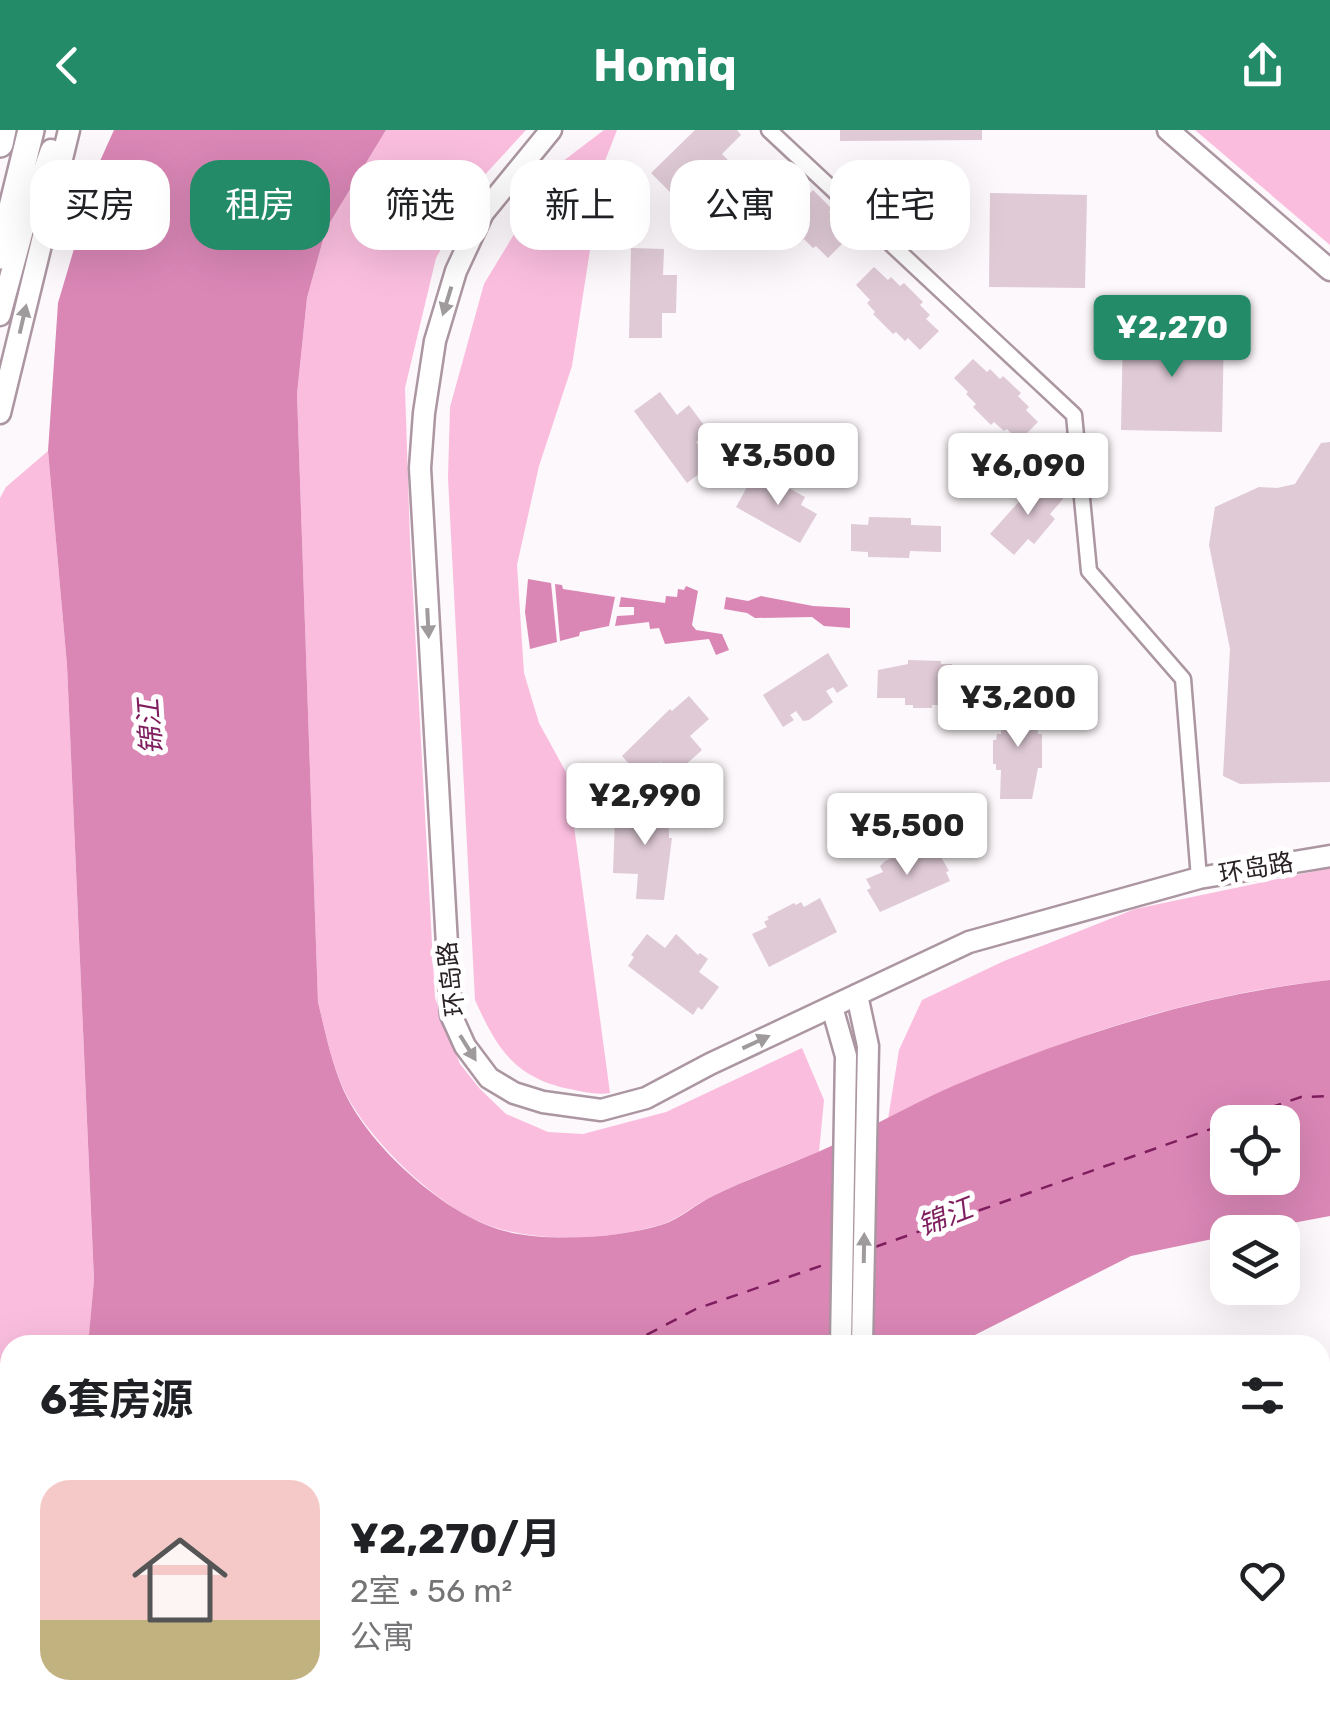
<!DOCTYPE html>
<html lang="zh">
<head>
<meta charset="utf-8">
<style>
	body { margin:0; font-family:Rubik,"Noto Sans SC",sans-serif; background:#f2f2f2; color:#202124; height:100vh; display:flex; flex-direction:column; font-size:38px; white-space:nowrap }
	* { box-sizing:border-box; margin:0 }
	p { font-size:32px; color:#757577 }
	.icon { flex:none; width:55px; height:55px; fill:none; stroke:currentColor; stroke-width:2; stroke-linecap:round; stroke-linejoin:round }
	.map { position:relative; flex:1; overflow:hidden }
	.side { position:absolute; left:0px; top:1205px; width:1330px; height:392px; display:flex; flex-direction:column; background:#fff; border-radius:30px 30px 0 0; box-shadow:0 10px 40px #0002 }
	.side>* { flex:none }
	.guide { position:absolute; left:30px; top:30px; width:1270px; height:90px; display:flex; gap:20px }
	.fabs { position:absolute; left:1210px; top:975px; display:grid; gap:20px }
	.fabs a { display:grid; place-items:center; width:90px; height:90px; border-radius:20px; background:#fff; box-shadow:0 10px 40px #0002; font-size:50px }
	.price { position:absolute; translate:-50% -85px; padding:0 22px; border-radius:10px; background:#fff; color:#222; font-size:32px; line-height:65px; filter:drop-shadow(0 2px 5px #0008) }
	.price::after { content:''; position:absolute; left:50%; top:60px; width:30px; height:22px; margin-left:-15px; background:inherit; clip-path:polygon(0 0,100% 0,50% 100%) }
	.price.current { background:#238b67; color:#fff }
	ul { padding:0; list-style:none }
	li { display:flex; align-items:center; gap:30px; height:250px; padding:0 40px }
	li span { display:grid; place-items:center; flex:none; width:280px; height:200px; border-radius:30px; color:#555 }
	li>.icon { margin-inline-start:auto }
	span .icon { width:120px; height:120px; fill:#fffc; stroke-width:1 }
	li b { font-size:42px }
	h2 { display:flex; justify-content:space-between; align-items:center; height:120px; padding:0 40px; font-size:42px }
	.chip { padding:0 35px; border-radius:30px; background:#fff; box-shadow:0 10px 40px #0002; font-size:35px; line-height:90px }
	.chip.current { background:#238b67; color:#fff }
	header { display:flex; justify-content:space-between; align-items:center; height:130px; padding:0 40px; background:#238b67; color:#fff; font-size:45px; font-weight:700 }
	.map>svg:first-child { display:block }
	.green { fill:#fabdde }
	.water { fill:#da87b6; fill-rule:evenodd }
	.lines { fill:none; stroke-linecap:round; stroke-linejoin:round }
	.ferry { stroke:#7f1e5e; stroke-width:2.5; stroke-dasharray:12 10; stroke-linecap:butt }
	.building { fill:#dfcad5 }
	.secondary-tunnel { stroke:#d3cdd0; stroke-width:20; stroke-dasharray:20 10; stroke-linecap:butt }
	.street-casing { stroke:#ab96a1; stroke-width:19 }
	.secondary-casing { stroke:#ab96a1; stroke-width:25 }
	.highway-casing { stroke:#ab96a1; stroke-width:30 }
	.street { stroke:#fff; stroke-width:14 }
	.secondary { stroke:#fff; stroke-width:20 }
	.highway { stroke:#fff; stroke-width:25 }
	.oneway { fill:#9f9b9d }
	.labels { text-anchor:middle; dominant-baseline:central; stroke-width:10; stroke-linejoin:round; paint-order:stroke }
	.street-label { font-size:25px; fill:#292125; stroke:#fff }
	.water-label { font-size:28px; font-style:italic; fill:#7f1e5e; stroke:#fff }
</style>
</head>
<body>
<header><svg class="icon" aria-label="back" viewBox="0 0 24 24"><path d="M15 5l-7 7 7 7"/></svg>Homiq<svg class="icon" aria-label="share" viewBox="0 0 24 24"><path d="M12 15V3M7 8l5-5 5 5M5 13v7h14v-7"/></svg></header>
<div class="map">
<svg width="1330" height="1596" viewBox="0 0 1330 1596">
	<rect width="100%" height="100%" fill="#fdf8fb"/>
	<g class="green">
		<path d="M386,0H526L480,50L436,128L405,258L410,409L435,868L460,934L480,959L506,984L548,1002L583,1004L666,982L802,918L824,970L819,1022C784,1036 747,1049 713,1066C695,1074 678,1090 660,1095C608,1110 544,1113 493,1097C441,1081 367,1009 344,960C331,932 325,901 318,872L297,264L307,168L326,99Z"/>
		<path d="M604,0H617L603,36L572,236L539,336L517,435L524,543L539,593L567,644L610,963C596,965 584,962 570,959C515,948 497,919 475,870L448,348L450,277L484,154L554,38Z"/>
		<path d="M1195,0H1330V115Z"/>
		<path d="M48,321L67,535L94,1151L88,1215H10V1424L0,1436V368L6,357Z"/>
		<path d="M1330,738V850C1177,866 1025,920 888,989L899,920L922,870L1004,831L1135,779Z"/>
	</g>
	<g class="water">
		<path d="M114,0H386L326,99L307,168L297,264L318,872C325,901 331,931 343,959C367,1013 434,1074 489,1096C533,1114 615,1109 661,1095C679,1090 696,1074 713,1066C747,1049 783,1037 818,1022C864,1002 907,976 953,956C1073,905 1201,864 1330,850V1086L1245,1102H1228L1227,1106L1131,1126L955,1215H88L94,1150L67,535L48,321L58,173L100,31ZM1228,992H1282V1048H1228Z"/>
		<path d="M528,449L551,453L557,512L530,519L525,482Z"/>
		<path d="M555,454L562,455L563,459L615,467L609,496L580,502L579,506L560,511Z"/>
		<path d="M686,456L698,461L692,495L696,500L722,504L729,520L716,525L709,509L665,514L659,498L650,499L649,492L615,496L617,486L634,485V477H619L621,467L665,473L666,466L677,467L678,459L684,460Z"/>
		<path d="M761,466L813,476L850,478V498L824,496L812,487L755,488L747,483L724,479L726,467L748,471Z"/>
		<path d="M10,1424V1588H412L401,1596H0V1436Z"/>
	</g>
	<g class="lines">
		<g class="ferry">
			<path d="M1228,992L1301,967L1330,966"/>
			<path d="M875,1117L1228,993"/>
			<path d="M627,1215L696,1179L835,1131"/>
			<path d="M0,1575L10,1568"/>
		</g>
	</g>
	<g class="building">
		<path d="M695,0H737L741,5L722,24L732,34L699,66L690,56L677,69L651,43Z"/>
		<path d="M840,0H982V10L840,11Z"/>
		<path d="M783,43L797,56L800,53L810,63L813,60L832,79L829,82L840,92L837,95L849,107L828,128L816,116L813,118L804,109L802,111L783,92L786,90L775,79L777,77L763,63Z"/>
		<path d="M990,63L1087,65L1085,158L989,157Z"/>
		<path d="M631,118L664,119L663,145H677L676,183H662V208H629Z"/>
		<path d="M874,137L888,150L891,147L900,156L904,153L923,172L920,175L930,185L926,189L939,201L920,220L908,208L905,211L896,202L893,204L873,184L875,182L867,173L870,170L856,155Z"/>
		<path d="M1123,199L1224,201L1222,302L1121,300Z"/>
		<path d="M973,229L987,242L990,239L1000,249L1003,246L1021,263L1018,266L1029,277L1026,280L1038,292L1019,311L1007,299L1004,301L994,292L991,295L973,277L976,274L966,264L968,262L954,248Z"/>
		<path d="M660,262L677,285L689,275L709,302L696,312L712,334L687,353L634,281Z"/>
		<path d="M1330,312V652L1240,654L1223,646L1230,519L1209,415L1215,377L1259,357L1277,358L1295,354L1321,313Z"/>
		<path d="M752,348L769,358L774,350L805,367L801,375L817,384L800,413L736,377Z"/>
		<path d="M1040,348L1063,369L1050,384L1055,389L1034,414L1028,409L1014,425L990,404Z"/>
		<path d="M869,387L911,388V395L941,396V422L910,421L909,428L868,427V422L851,421V394L868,395Z"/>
		<path d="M828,523L848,556L837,563L833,557L826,561L833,572L809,590L803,591L796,581L790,585L794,590L783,597L763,565Z"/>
		<path d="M908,530L941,531V534H952V538L971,541V569L940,568V575H932V578H913V575H905V568H877L878,540L908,534Z"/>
		<path d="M689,566L709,589L690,606L702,620L673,646L661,632L643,649L622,626L670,579L672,581Z"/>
		<path d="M1001,571H1032V579H1036L1038,604H1042V638H1038L1032,669H1000L1001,640H996V634H993V610H996L997,604H1001Z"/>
		<path d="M641,668L668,669L669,708H672L664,770L636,769L638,744L613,743L615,689L640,690Z"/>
		<path d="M936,718L949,741L946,742L950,751L880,782L867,760L871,758L866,749L883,742L880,736L885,731L907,721L915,720L918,726Z"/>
		<path d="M820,768L837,802L769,837L752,804L767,797L764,792L769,789L767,787L794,773L796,775L801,772L804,777Z"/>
		<path d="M647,804L665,818L676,804L698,825L700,823L708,829L699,842L719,857L702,880L698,877L693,885L628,836L634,827L631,825Z"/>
	</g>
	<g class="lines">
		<g class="secondary-tunnel">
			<path d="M1320,1465L1330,1455"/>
			<path d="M1186,1596L1195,1588"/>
		</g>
		<defs>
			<path id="street" d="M769,0L1074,285L1089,441L1183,549L1199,748"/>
			<g id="secondary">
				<path d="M551,0L483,83L456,141L435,211L424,283L420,338L451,885L465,916L489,948L514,963L543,972L601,980L646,968L710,934L969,812L1199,748L1330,726"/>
				<path d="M1168,0L1330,140"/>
				<path d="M0,185L24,96L51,20"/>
				<path d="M0,283L69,0"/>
				<path d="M857,865L868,916L862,1215"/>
				<path d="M832,877L846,926L841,1215"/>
				<path d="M1320,1501L1330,1494"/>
				<path d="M833,1596V1588"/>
				<path d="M856,1596V1588"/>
				<path d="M1223,1596L1229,1588"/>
			</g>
			<g id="highway">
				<path d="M0,14L3,0"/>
				<path d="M0,126L31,0"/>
			</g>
		</defs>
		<use href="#street" class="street-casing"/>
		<use href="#secondary" class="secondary-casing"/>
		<use href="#highway" class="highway-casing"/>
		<use href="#street" class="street"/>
		<use href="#secondary" class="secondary"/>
		<use href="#highway" class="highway"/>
	</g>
	<defs><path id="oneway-solid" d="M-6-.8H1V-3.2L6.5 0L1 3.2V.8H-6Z" transform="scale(2.5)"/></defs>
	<g class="oneway">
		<use href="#oneway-solid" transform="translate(447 171) rotate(107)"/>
		<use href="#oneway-solid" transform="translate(23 189) rotate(-77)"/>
		<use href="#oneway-solid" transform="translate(428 493) rotate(87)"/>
		<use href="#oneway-solid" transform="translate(756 912) rotate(-25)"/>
		<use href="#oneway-solid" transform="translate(468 918) rotate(58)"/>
		<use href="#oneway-solid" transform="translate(864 1118) rotate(-89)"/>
	</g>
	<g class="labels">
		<g class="street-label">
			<text transform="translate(1256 738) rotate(-10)">环岛路</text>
			<text transform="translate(451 849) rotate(-97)">环岛路</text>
		</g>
		<g class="water-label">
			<text transform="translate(150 597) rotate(-94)">锦江</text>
			<text transform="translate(945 1087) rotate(-21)">锦江</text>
		</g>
	</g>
</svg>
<div class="fabs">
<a><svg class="icon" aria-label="locate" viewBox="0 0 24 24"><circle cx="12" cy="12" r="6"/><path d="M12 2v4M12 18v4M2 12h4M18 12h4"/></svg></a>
<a><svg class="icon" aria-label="layers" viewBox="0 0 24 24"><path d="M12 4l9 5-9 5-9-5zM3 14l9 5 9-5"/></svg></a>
</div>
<b class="price current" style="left:1172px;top:250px">¥2,270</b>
<b class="price" style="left:778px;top:378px">¥3,500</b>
<b class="price" style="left:1028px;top:388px">¥6,090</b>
<b class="price" style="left:1018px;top:620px">¥3,200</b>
<b class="price" style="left:645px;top:718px">¥2,990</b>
<b class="price" style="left:907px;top:748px">¥5,500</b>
<div class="guide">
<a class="chip">买房</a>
<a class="chip current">租房</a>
<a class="chip">筛选</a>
<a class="chip">新上</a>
<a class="chip">公寓</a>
<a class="chip">住宅</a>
</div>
<section class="side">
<h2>6套房源<svg class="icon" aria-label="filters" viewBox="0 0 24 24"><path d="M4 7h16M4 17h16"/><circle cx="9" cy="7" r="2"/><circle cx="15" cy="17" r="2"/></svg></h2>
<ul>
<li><span style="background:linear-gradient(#f6c9c9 70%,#c2b280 0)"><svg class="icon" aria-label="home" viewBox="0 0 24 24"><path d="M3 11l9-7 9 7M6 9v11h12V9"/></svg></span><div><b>¥2,270/月</b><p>2室 · 56 m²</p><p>公寓</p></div><svg class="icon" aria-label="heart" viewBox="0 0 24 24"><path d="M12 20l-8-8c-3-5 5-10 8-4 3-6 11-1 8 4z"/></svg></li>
</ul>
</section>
</div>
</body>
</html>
